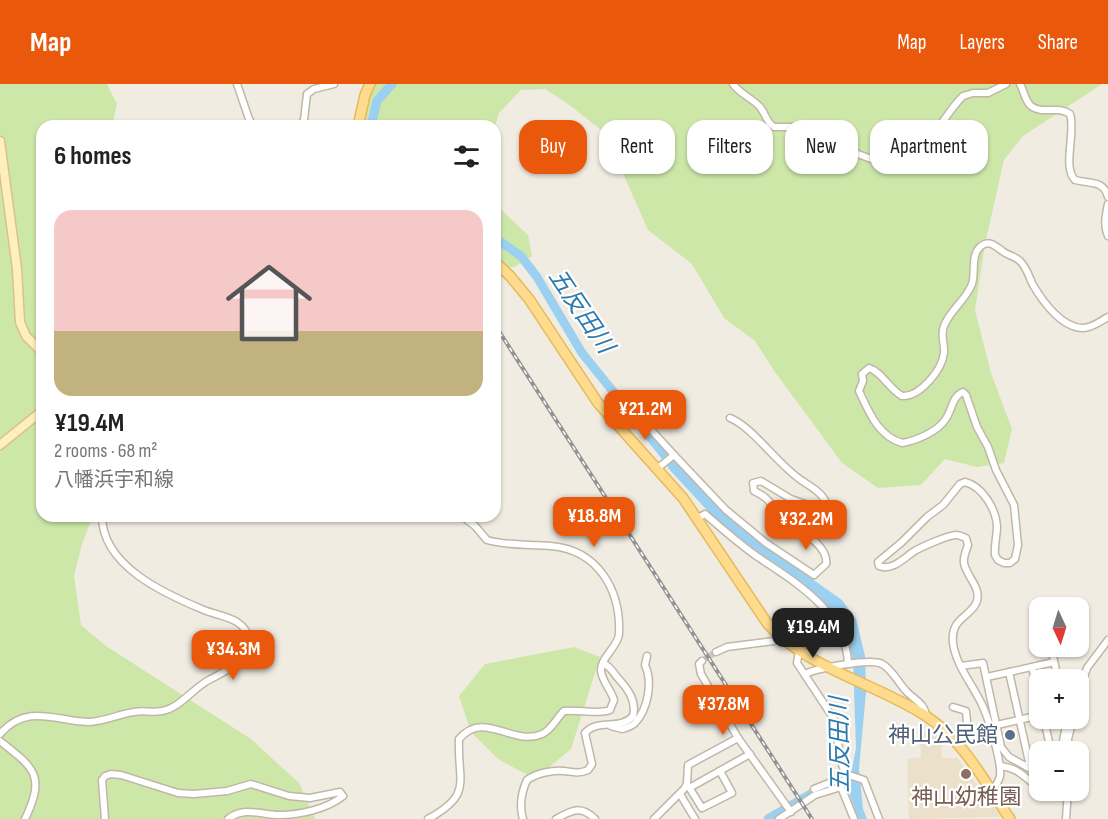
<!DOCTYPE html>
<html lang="en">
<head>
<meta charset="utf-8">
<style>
	body { margin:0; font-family:"Sofia Sans Condensed","Noto Sans JP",sans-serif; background:#f6f6f6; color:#222; height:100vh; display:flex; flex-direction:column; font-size:22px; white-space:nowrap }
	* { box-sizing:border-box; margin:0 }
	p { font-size:20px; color:#767676 }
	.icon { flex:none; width:33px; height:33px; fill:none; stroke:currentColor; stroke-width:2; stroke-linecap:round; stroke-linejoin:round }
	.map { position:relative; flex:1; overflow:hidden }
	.side { position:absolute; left:36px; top:36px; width:465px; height:402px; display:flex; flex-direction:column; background:#fff; border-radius:18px; box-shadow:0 2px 4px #0004 }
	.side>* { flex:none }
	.top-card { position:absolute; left:519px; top:36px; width:498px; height:54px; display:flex; gap:12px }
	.needle { width:39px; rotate:176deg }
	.buttons { position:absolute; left:1029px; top:513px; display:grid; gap:12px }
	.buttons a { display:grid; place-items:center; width:60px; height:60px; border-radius:12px; background:#fff; box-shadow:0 2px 4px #0004; font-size:30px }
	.price { position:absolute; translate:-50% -51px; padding:0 14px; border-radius:12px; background:#ea580c; color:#fff; font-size:20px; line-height:39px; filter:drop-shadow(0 2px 3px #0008) }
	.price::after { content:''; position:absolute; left:50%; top:36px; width:18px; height:14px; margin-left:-9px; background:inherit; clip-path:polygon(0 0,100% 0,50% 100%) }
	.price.current { background:#222; color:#fff }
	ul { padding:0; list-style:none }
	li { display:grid; align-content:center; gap:12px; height:318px; padding:0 18px }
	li+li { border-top:2px solid #e0e0e0 }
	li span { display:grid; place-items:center; height:186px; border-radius:18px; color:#555 }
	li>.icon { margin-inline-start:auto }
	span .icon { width:108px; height:108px; fill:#fffc; stroke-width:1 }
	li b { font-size:26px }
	h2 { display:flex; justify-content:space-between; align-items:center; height:72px; padding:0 18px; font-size:26px }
	.tag { padding:0 21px; border-radius:18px; background:#fff; box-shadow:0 2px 4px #0004; font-size:21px; line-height:54px }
	.tag.current { background:#ea580c; color:#fff }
	header { display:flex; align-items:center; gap:36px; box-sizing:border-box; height:84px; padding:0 30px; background:#ea580c; color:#fff }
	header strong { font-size:28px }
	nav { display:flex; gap:33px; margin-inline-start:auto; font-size:21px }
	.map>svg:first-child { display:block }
	.education { fill:#ebe1cb }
	.green { fill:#cde7a9 }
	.water { fill:#9bd0f1 }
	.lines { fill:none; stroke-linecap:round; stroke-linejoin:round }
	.river { stroke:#9bd0f1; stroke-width:9 }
	.street-tunnel { stroke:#cec9bf; stroke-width:6; stroke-dasharray:6 3; stroke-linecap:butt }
	.street-casing { stroke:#c0b7a7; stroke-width:9 }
	.secondary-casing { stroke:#d6c292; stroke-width:11 }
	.primary-casing { stroke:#e5b95c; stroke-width:12 }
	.street { stroke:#fff; stroke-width:6 }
	.secondary { stroke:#ffeebe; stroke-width:8 }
	.primary { stroke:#ffdc8d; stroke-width:9 }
	.rail-casing { stroke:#939393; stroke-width:4 }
	.rail { stroke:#fff; stroke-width:1.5; stroke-dasharray:4.5; stroke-linecap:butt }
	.service-dot { fill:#5c6f8a; stroke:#fff; stroke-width:2 }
	.education-dot { fill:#8d6e63; stroke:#fff; stroke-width:2 }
	.labels { text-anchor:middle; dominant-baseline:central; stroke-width:4.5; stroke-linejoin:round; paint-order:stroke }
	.service-label { font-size:22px; fill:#4e5e75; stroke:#fff; text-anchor:end }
	.education-label { font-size:22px; fill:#785e54; stroke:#fff }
	.water-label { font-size:24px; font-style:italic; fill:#2b7bb0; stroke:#fff }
</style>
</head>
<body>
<header>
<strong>Map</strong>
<nav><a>Map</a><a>Layers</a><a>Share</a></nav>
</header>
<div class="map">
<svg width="1108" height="735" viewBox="0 0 1108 735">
	<rect width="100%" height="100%" fill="#f1ece2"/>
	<path class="education" d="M933,647L941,657L942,674H957L1001,733L909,735L907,675L921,673L920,648Z"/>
	<g class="green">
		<path d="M0,0H107L117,20L112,42H42V432H93L82,460L74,492L81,541L106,562L251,655L299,699L315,735H0Z"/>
		<path d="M376,0H1102L1023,52L1004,76L985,160L975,226L991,289L1012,345L1004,379L977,383L945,375L921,401L878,404L842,379L775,288L755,257L724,234L692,180L648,146L605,49L568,20L545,5L521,6L499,29L495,43L358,42L367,13Z"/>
		<path d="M495,120L528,151L532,172L514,183L495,185Z"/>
		<path d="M574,563L600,573L571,665L535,695L498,675L471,648L459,612L485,580Z"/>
	</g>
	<path class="water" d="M676,376L713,416L754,454L842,516L856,535L865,572L866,608L859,685L863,725L867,735H858L848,706L856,664L853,576L849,560L840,542L833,530L814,510L717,437L668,384Z"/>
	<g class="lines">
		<g class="river">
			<path d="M371,42L377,17L392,0"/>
			<path d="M495,154L521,172L537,193L582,269L679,389"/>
			<path d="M768,735L816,707L834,701L855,699"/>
		</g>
		<path class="street-tunnel" d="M702,577L716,568"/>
		<defs>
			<g id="street">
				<path d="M237,0L249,35L253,42"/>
				<path d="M733,0C740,10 752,14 760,23C766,30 766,38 774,43H805L836,62L885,80C924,83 939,35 963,12L973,9H988L1006,0"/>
				<path d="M1020,0C1024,7 1025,17 1031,22C1042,31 1058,21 1070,30C1076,49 1062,83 1075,96C1090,100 1104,96 1108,113"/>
				<path d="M300,42L304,36L307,10L314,5L334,0"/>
				<path d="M1108,120C1106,131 1103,141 1108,152"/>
				<path d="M644,330V338L674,371"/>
				<path d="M658,384L674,371L726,426L766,459L814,491L826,480C830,462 794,442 782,432C769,421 773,416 754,407L753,399L761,397L791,415L822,426L827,422C824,409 811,403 801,396C777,380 753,343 730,334"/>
				<path d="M698,434L705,430C721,444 737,458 755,471C794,498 846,526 848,580"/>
				<path d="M1051,562L1058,596"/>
				<path d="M716,568L727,563L774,557L780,554"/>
				<path d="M702,577L699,580L701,590L738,654L791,728"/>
				<path d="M961,582L983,579L1001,663L1009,673L1040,690"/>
				<path d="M1032,583L1040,616"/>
				<path d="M1009,588L1029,678L1027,683"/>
				<path d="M805,590C818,584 871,574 882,580C892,585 899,600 907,608C915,616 925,620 926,632"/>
				<path d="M987,593L1054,578"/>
				<path d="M1078,610L1087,584L1108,556"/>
				<path d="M1044,634L1051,668"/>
				<path d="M997,641L1040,631"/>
				<path d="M611,642L622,645C626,644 632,642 635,639C648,625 653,598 645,581L647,572"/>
				<path d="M0,650C28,618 57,638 90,638C106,637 119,630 134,628C143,626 153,629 162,627C179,624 192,606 207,597C229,585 245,580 249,554C243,533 221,533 204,526C165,510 102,482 102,432"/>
				<path d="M950,651L968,649L966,627L953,623"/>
				<path d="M0,657C34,684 46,691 25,735"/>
				<path d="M1061,668L1066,641L1069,636L1073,635"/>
				<path d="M1069,668L1068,655L1073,635"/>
				<path d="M1000,682C1021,684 1024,695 1040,704"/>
				<path d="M846,690L864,696L879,735"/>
				<path d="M687,700L702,724L732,709L720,687"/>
				<path d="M691,703L750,670"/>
				<path d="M841,703L854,735"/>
				<path d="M814,705L834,697H845"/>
				<path d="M991,708C995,703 999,697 1000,692C1002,679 989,637 984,625C975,603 956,583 953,559C950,533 972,533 977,517C981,503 966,492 964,479C963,473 966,467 968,461L966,454C963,453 959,451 957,451C950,450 919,464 913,468C903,475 892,487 879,482L878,478L902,458L927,433L943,421L960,400L965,398C982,402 996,425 997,442C997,452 994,461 995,471L998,476L1004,479H1010L1015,475L1018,461L1014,421L996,386L988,363L977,343L966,311L963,308C952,312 952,327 945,336C937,348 915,357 902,359C878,352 869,328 859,307L863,297L862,290L869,284C882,288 889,305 902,312C920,313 942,286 944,269C945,260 940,251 944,242C950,226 966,216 972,200C976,188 970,171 981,162C989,156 994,161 1001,166C1006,171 1015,172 1020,177C1027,184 1029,193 1033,201C1043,218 1062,244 1083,244C1092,244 1101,237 1108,233"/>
				<path d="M680,710L695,735"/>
				<path d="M105,735L102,696L105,692L111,690L121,691L178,709L194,710L227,707L251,700L289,712L310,714L340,708L343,712C327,725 300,731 279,731C262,731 244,722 228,735"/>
				<path d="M428,735C474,710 457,698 459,655C484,625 513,663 542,650C552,646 557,633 564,627C579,625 596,631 610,626L614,616C611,606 602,597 601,587C600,574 618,563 619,550C621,506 598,466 551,462C530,460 507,462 487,456L475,442L462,432"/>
				<path d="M523,735C519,721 521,709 527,696C537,689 552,686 564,687C573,688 579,690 588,686L592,680L585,649C598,634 620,647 633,632C637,616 627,604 617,593C612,587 611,583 603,579"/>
				<path d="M556,735C572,726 581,721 595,735"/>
				<path d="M654,735L684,705L687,700L688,681L738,654"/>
				<path d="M779,735L815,711L841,703L846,693L841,677L834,635L797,579L799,567"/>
				<path d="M1066,735L1068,706"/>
			</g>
			<g id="secondary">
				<path d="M0,57L17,185L20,238L26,252L42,268"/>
				<path d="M0,361L42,327"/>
			</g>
			<g id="primary">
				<path d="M358,42L365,11L370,0"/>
				<path d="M495,178L510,192L529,215L598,319L683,414L767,539C807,585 876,599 926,632C965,658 984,697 1010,735"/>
			</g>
		</defs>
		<use href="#street" class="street-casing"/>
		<use href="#secondary" class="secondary-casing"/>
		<use href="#primary" class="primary-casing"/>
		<use href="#street" class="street"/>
		<use href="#secondary" class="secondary"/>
		<use href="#primary" class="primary"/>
		<defs>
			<path id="rail" d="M495,241L812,735"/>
		</defs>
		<use href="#rail" class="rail-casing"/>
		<use href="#rail" class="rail"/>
	</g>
	<circle class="service-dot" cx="1010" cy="651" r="6"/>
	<circle class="education-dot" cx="966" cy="690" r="6"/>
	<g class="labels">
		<g class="service-label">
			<text x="998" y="651">神山公民館</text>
		</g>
		<g class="education-label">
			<text x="966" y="713">神山幼稚園</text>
		</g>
		<g class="water-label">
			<text transform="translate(581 227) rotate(56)">五反田川</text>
			<text transform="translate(840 661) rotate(-91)">五反田川</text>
		</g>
	</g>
</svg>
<div class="buttons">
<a><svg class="needle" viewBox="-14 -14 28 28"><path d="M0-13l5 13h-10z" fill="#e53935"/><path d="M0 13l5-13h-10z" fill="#767676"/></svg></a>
<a>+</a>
<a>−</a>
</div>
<b class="price" style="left:645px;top:357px">¥21.2M</b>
<b class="price" style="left:594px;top:464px">¥18.8M</b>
<b class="price" style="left:806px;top:467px">¥32.2M</b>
<b class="price current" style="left:813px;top:575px">¥19.4M</b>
<b class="price" style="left:233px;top:597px">¥34.3M</b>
<b class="price" style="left:723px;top:652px">¥37.8M</b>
<div class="top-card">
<a class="tag current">Buy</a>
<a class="tag">Rent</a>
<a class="tag">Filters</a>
<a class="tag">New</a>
<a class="tag">Apartment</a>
</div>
<section class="side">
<h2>6 homes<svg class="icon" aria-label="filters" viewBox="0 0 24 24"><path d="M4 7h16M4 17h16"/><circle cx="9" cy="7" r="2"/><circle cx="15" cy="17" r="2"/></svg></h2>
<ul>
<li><span style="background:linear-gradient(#f6c9c9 65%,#c2b280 0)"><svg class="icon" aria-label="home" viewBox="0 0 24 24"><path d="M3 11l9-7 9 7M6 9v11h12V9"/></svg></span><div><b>¥19.4M</b><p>2 rooms · 68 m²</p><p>八幡浜宇和線</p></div></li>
</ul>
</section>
</div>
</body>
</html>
